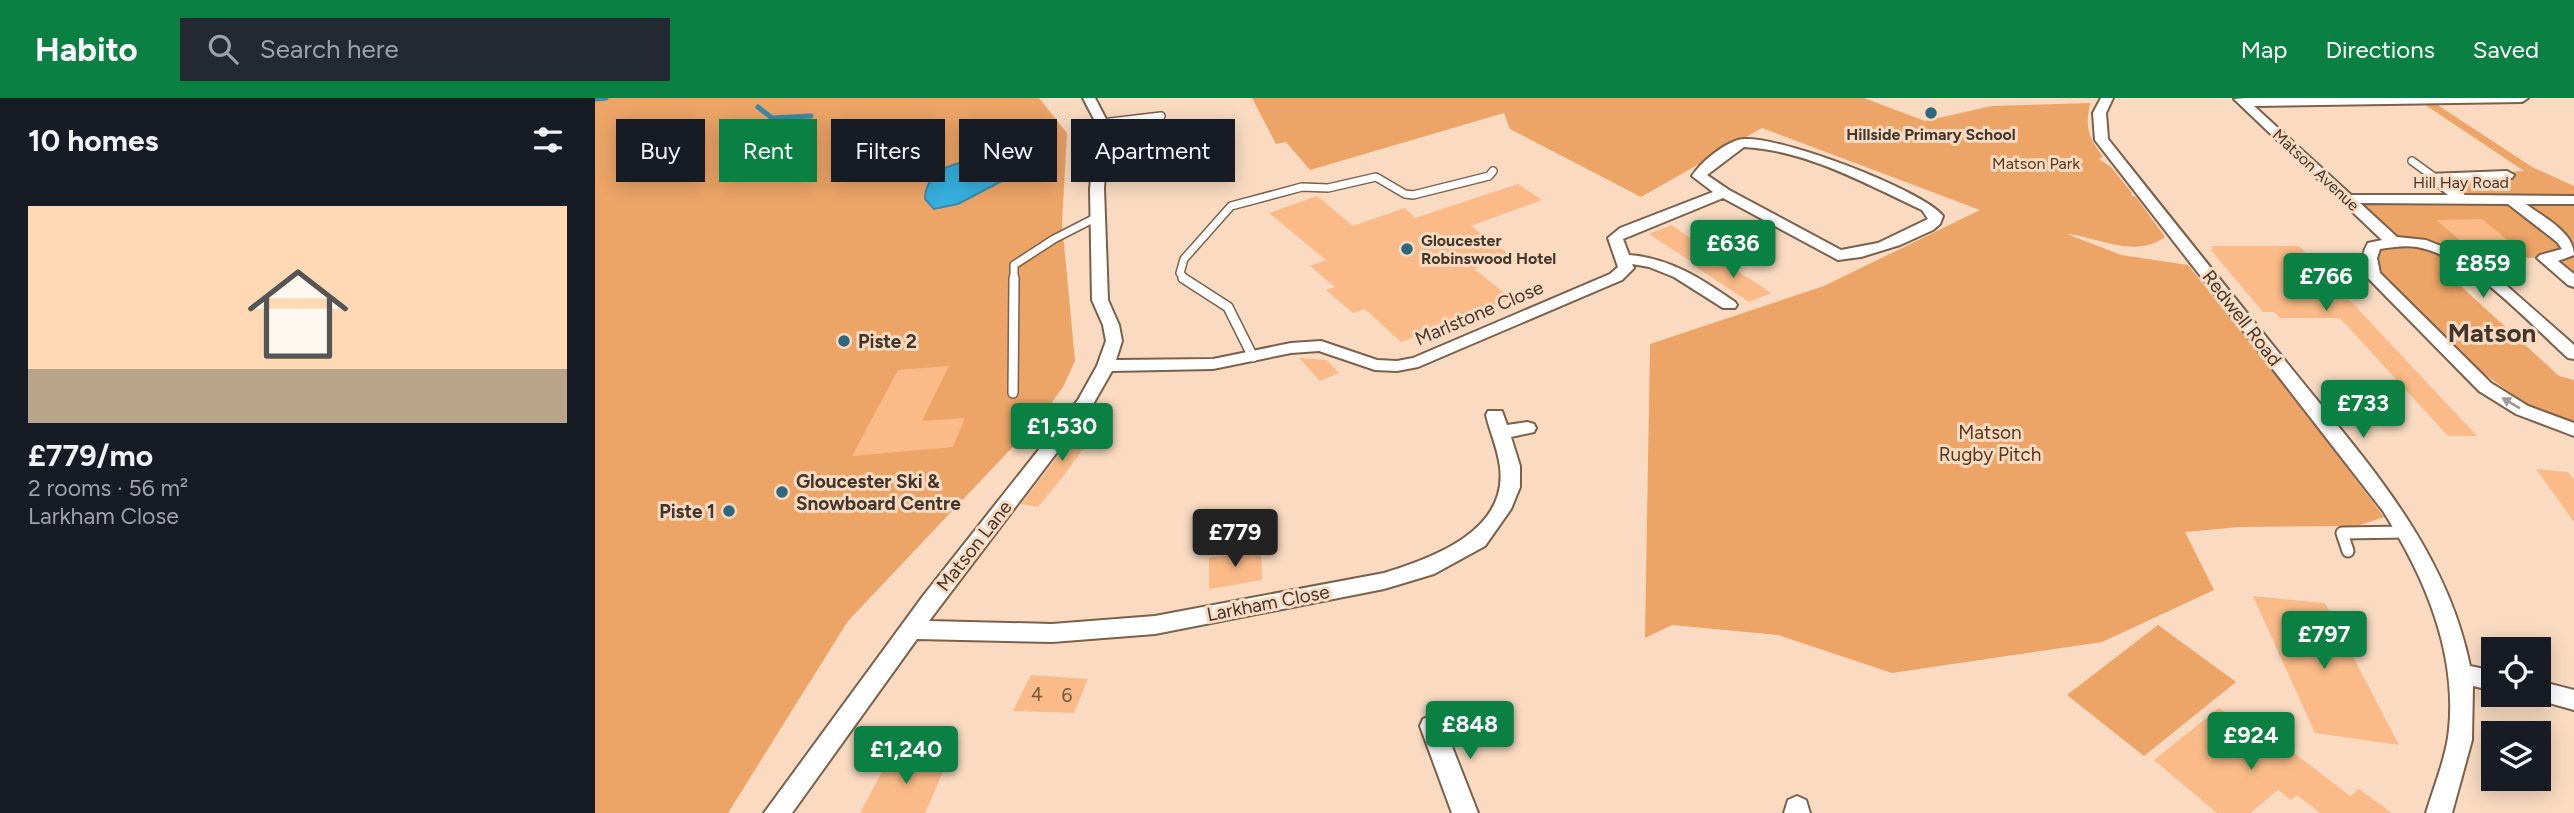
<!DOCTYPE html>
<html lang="en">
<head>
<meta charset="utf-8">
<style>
	body { margin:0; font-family:Figtree,sans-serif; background:#242831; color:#f1f3f6; height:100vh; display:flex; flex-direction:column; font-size:26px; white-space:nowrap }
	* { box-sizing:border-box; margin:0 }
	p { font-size:23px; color:#9ea1a6 }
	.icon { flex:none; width:38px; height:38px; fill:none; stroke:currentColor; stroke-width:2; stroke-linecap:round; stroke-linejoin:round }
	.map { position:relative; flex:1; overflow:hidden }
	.sheet { display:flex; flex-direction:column; background:#171b24; width:595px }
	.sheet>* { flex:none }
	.top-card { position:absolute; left:21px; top:21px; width:665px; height:63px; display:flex; gap:14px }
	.fabs { position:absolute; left:1886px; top:539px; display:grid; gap:14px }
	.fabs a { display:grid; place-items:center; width:70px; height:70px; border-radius:0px; background:#171b24; box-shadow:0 4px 18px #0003; font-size:35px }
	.price { position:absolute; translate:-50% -60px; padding:0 16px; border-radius:7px; background:#0b8043; color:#fff; font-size:23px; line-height:46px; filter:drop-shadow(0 2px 4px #0008) }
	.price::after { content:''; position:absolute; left:50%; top:42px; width:21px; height:16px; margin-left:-10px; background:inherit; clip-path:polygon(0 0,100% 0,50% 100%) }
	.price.on { background:#222; color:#fff }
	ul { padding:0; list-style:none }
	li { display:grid; align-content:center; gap:14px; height:371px; padding:0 28px }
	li+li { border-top:2px solid #363941 }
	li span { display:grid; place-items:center; height:217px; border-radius:0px; color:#555 }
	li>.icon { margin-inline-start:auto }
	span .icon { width:126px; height:126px; fill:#fffc; stroke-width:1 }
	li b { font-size:30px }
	h2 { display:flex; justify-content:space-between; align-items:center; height:84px; padding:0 28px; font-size:30px }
	.tag { padding:0 24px; border-radius:0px; background:#171b24; box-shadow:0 4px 18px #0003; font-size:24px; line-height:63px }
	.tag.on { background:#0b8043; color:#fff }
	header { display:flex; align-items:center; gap:42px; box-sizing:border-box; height:98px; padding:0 35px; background:#0b8043; color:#fff }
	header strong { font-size:33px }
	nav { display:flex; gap:38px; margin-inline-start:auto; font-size:24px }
	.search { width:490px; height:63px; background:#242831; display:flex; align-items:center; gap:18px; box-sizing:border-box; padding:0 24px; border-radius:0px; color:#9ea1a6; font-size:26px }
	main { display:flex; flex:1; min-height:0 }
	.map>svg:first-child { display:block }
	.green { fill:#eda467 }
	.water { fill:#36afde; stroke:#3a8ba9; stroke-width:2 }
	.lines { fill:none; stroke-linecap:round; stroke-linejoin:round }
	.stream { stroke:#3a8ba9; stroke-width:5 }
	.building { fill:#fabb88 }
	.lane-far2-casing { stroke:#7b604a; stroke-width:10 }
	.lane-far1-casing { stroke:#7b604a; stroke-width:12 }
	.lane-casing { stroke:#7b604a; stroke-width:15 }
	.street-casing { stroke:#7b604a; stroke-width:4 }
	.lane-far2 { stroke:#fff; stroke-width:7 }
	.lane-far1 { stroke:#fff; stroke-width:9 }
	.lane { stroke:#fff; stroke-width:11 }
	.street { fill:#fff; fill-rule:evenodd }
	.oneway { fill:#a09a96 }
	.poi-dot { fill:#2d6780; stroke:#fadbc2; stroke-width:2.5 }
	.labels { text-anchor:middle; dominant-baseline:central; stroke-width:6; stroke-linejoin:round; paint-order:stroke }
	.far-poi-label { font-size:16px; font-weight:bold; fill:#42362c; stroke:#fadbc2 }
	.far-park-label { font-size:16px; fill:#57371c; stroke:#fadbc2 }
	.far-street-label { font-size:16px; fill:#42362c; stroke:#fadbc2 }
	.street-label { font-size:19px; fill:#42362c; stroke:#fadbc2 }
	.poi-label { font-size:19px; font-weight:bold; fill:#42362c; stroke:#fadbc2; text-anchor:start }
	.park-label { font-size:19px; fill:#57371c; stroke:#fadbc2 }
	.near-number-label { font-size:19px; fill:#705743 }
	.district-label { font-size:26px; font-weight:bold; fill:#42362c; stroke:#fadbc2 }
</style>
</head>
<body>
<header>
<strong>Habito</strong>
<div class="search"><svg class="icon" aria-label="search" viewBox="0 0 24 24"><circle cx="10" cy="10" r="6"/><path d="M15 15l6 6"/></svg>Search here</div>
<nav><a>Map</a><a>Directions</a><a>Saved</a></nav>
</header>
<main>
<section class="sheet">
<h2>10 homes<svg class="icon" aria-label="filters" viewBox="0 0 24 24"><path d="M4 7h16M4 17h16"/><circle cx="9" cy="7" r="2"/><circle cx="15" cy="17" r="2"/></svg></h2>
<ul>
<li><span style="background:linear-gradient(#ffd9b3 75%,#b9a48a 0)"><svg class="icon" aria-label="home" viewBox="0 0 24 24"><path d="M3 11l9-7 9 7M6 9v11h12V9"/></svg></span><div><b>£779/mo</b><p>2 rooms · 56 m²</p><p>Larkham Close</p></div></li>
</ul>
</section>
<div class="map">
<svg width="1979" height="715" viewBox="0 0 1979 715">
	<rect width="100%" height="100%" fill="#fadbc2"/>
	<g class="green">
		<path d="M0,0H444L472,35L467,125L480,263L468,289L446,319L253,523L133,715H0Z"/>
		<path d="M657,0H1269L1330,23L1397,8L1495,5C1490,31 1493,38 1508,59L1504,61L1516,69L1537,95L1536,97L1541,99L1570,139C1540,161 1503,139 1472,136L1526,157L1593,167L1726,335L1789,419L1762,428L1645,429L1590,434L1619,492L1507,544L1297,575L1183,537L1077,527L1050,540L1055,246L1229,188L1385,112L1167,30L1046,99L915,31L909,15L715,72L691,44L681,46Z"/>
		<path d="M1823,2H1835L1937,69L1979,88V185L1950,160L1859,158L1797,143L1753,101H1865L1839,79L1929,73Z"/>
		<path d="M1802,146L1827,149L1857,160L1846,170L1964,278L1979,282V326L1935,309L1877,267L1788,176L1782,165L1784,150Z"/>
		<path d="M1563,527L1641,584L1549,658L1472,597Z"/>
	</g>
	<path class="water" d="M392,59L411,64L418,77L363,106L339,111L330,101C331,68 365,64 392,59Z"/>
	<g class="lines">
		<g class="stream">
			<path d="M0,1L11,0"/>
			<path d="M163,9L177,20L216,18"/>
		</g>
	</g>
	<g class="building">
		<path d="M923,86L947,102L876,128L917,158L879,171L917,201L830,232L832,234L806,244L770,211L758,215L731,192L740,189L715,168L731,162L674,115L722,98L758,128L810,110L820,120Z"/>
		<path d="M1887,121L1915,144H1867L1841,122Z"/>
		<path d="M1076,127L1124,159L1103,168L1054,136Z"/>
		<path d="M1616,148H1704L1882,338H1853L1745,220H1685L1679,214H1668L1615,151H1619Z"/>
		<path d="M1123,160L1176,195L1154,204L1101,169Z"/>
		<path d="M704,260L732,262L744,275L725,283Z"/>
		<path d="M354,268L327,323L370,320L358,349L257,358L303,272Z"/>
		<path d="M493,318L505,328L466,381L443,409L426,406Z"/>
		<path d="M1941,371L1973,374L1979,382V424Z"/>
		<path d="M666,450L667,482L614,491V460Z"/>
		<path d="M1658,498L1730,505L1804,647L1720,635Z"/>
		<path d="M436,577L465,579L493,581L479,615L418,613Z"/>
		<path d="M1624,610L1678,652L1686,645L1755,698L1764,691L1797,715H1725L1702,697L1696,702L1683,692L1655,715H1622L1559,662Z"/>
		<path d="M354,660L330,715H265L294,661Z"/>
	</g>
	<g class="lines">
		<defs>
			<g id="lane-far2">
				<path d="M507,25L566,18"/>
				<path d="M1817,63L1839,79"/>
				<path d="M419,181V167L459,141L502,119"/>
				<path d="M590,181L585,175L589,161L636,108L707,89L733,90L781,79L810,96L818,97L894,78L898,73"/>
			</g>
			<g id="lane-far1">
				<path d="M588,180L633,209L658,259"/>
				<path d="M418,295L419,180"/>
			</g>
			<path id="lane" d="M1753,453L1747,435L1812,434"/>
			<g id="street">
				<path d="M488,0H500L513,25L509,91L513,202L524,227L527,243L521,262L618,261L696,245L726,243L782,262L802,263L818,260L1015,176L1023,169L1013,140L1025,130L1118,94L1097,78C1106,64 1127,47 1143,42C1175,33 1328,92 1348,118L1345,126L1338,132L1305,147L1266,159L1243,162L1128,100L1028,141L1034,157C1075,160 1107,181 1140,204L1142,207L1140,210H1128L1079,179L1054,169L1037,166L1039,170L1027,182L823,269L802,273L780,272L724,253L696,255L618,271L517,273L497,308L334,523L457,526L560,518L789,475C838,460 913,433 905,369C903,351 895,334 891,317L893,313H907L912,327L932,324L939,326L941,330L939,334L916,339L925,368V389L916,411L890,448L839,476L789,491L560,536L457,544L322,541L197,715H169L328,498L483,302L502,268L511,243L508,227L497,202L495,91L501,25ZM1149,49C1211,52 1271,86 1327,112L1333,121L1283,145L1246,152L1134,92L1112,77Z"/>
				<path d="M1506,0H1518L1511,15L1513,41C1574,118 1635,194 1696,270C1770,362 1851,449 1875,568L1899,573V593L1878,588L1877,642L1857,715H1831C1839,688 1851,660 1854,632C1862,553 1829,478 1788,413L1500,42L1498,15Z"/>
				<path d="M1651,0H1933L1927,4L1659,8L1756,97H1853L1834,82V76L1912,73L1919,77L1917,80L1852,83L1870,97L1979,98V106H1931C1948,119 1979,134 1979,157L1963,163L1979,176V189L1973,187L1942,160L1945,157L1967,151L1962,144L1913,106L1765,105L1802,139L1831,142L1871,158L1912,188L1979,247V261L1973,260C1933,224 1876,159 1822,149C1810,147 1797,149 1785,151L1782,160L1785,175L1896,285L1933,308L1979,325V338L1921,316L1884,293L1772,179C1766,167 1766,157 1773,145L1787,142L1639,1Z"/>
				<path d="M1944,583L1979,592V612L1936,600L1934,597H1944Z"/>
				<path d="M837,617L846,621L849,628L883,715H857L825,628L828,621Z"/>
				<path d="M1202,698L1211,702L1215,715H1189L1193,702Z"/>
			</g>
		</defs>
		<use href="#lane-far2" class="lane-far2-casing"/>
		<use href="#lane-far1" class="lane-far1-casing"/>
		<use href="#lane" class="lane-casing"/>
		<use href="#street" class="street-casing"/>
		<use href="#lane-far2" class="lane-far2"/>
		<use href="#lane-far1" class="lane-far1"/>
		<use href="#lane" class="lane"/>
		<use href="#street" class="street"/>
	</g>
	<defs><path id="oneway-solid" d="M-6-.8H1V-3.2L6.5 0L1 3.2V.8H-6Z" transform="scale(1.75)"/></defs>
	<use class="oneway" href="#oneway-solid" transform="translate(1916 305) rotate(-149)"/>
	<g class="poi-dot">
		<circle cx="1336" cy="15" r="7"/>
		<circle cx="812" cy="151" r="7"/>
		<circle cx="249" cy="243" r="7"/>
		<circle cx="187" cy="394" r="7"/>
		<circle cx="134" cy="413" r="7"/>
	</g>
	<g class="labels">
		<g class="far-poi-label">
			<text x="1336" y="36">Hillside Primary School</text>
			<text x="826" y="142" text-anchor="start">Gloucester<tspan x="826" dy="18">Robinswood Hotel</tspan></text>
		</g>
		<g class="far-park-label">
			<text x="1441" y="65">Matson Park</text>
		</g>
		<g class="far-street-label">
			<text transform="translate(1721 72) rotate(43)">Matson Avenue</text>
			<text x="1866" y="84">Hill Hay Road</text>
		</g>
		<g class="street-label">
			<text transform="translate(884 215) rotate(-23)">Marlstone Close</text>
			<text transform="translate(1647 220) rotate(52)">Redwell Road</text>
			<text transform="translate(379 448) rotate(-52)">Matson Lane</text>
			<text transform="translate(673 505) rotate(-11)">Larkham Close</text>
		</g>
		<g class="poi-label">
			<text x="263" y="243">Piste 2</text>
			<text x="201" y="383">Gloucester Ski &amp;<tspan x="201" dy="22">Snowboard Centre</tspan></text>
			<text x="120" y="413" text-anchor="end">Piste 1</text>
		</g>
		<g class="park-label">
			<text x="1395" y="334">Matson<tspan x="1395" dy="22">Rugby Pitch</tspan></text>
		</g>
		<g class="near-number-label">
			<text x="442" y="596">4</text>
			<text x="472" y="597">6</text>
		</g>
		<g class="district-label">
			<text x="1897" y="235">Matson</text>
		</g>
	</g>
</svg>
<div class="fabs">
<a><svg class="icon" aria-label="locate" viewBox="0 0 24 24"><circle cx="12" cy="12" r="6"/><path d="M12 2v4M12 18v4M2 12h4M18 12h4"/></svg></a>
<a><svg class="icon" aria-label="layers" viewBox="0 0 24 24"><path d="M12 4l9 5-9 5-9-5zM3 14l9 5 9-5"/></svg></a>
</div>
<b class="price" style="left:1138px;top:182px">£636</b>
<b class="price" style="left:1888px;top:202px">£859</b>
<b class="price" style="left:1731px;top:215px">£766</b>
<b class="price" style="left:1768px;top:342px">£733</b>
<b class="price" style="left:467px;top:365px">£1,530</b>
<b class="price on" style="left:640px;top:471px">£779</b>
<b class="price" style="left:1729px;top:573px">£797</b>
<b class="price" style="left:875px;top:663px">£848</b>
<b class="price" style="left:1656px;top:674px">£924</b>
<b class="price" style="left:311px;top:688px">£1,240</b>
<div class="top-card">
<a class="tag">Buy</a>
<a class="tag on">Rent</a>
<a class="tag">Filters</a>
<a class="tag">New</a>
<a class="tag">Apartment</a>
</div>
</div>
</main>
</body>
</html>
